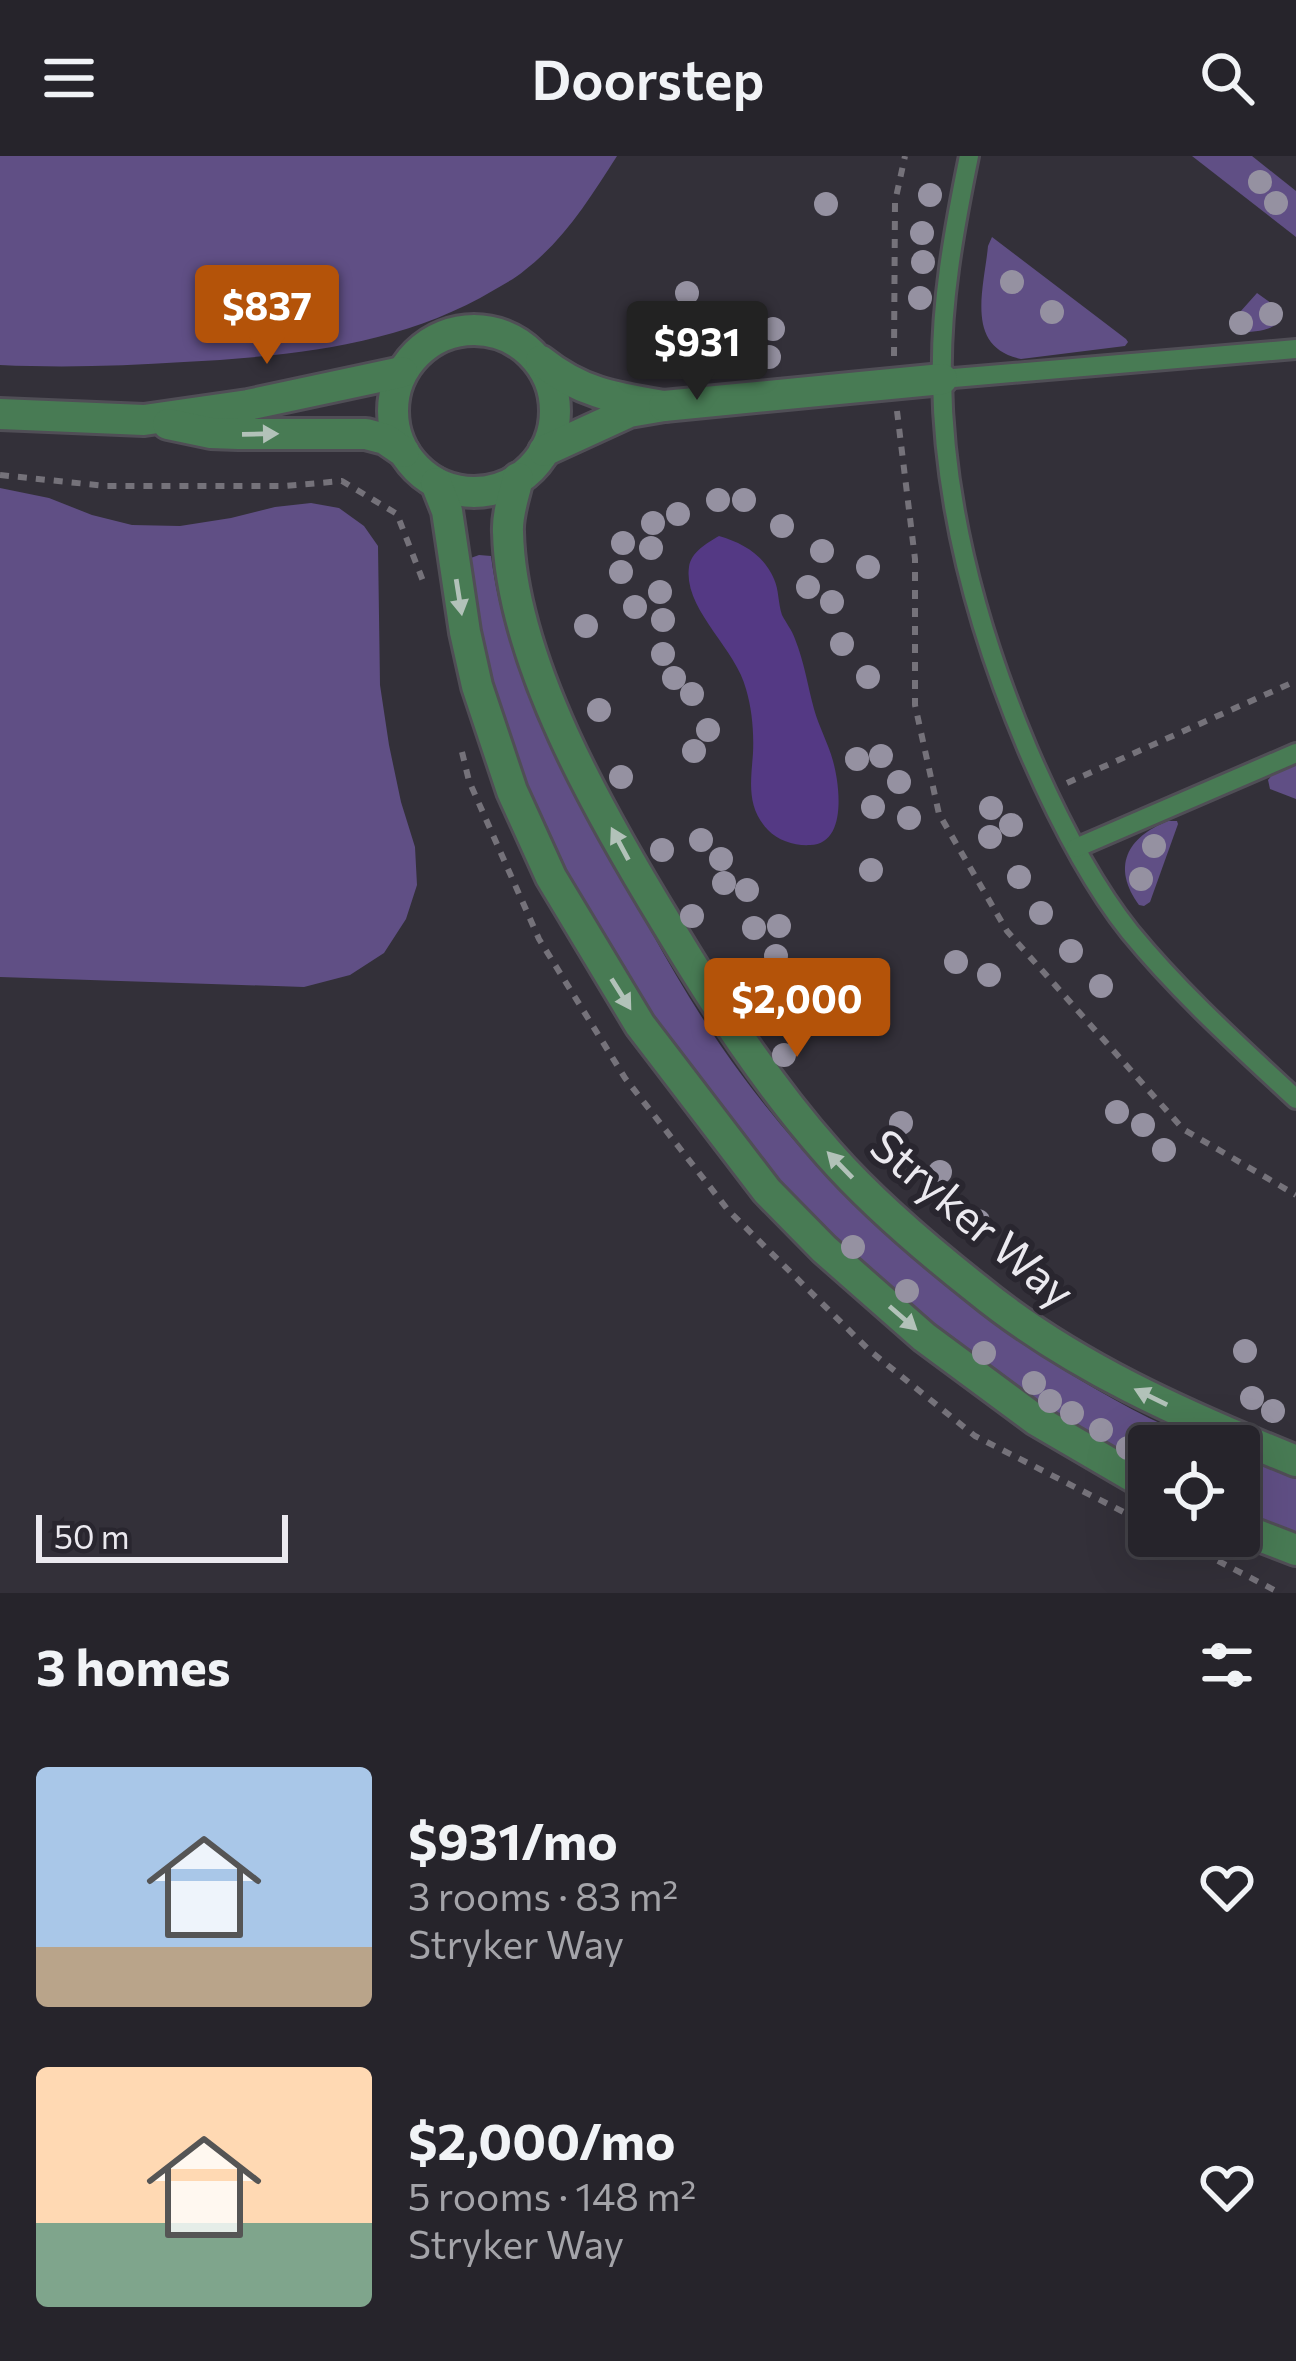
<!DOCTYPE html>
<html lang="en">
<head>
<meta charset="utf-8">
<style>
	body { margin:0; font-family:Commissioner,sans-serif; background:#2e2c33; color:#f1f3f6; height:100vh; display:flex; flex-direction:column; font-size:45px; white-space:nowrap }
	* { box-sizing:border-box; margin:0 }
	p { font-size:39px; color:#a4a4a9 }
	.icon { flex:none; width:66px; height:66px; fill:none; stroke:currentColor; stroke-width:2; stroke-linecap:round; stroke-linejoin:round }
	.map { position:relative; height:1437px; overflow:hidden }
	.panel { display:flex; flex-direction:column; background:#26242b; flex:1 }
	.panel>* { flex:none }
	.controls { position:absolute; left:1128px; top:1269px; display:grid; gap:24px }
	.controls a { display:grid; place-items:center; width:132px; height:132px; border-radius:12px; background:#26242b; box-shadow:0 12px 48px #0002,0 0 0 3px #424147; font-size:60px }
	.scale { position:absolute; left:36px; bottom:30px; width:252px; box-sizing:border-box; padding-left:12px; border:6px solid #ebe9ef; border-top:0; font-size:33px; line-height:42px; white-space:nowrap; color:#ebe9ef; -webkit-text-stroke:9px #29262f; paint-order:stroke }
	.price { position:absolute; translate:-50% -102px; padding:0 27px; border-radius:12px; background:#b45309; color:#fff; font-size:39px; line-height:78px; filter:drop-shadow(0 3px 6px #0008) }
	.price::after { content:''; position:absolute; left:50%; top:72px; width:36px; height:27px; margin-left:-18px; background:inherit; clip-path:polygon(0 0,100% 0,50% 100%) }
	.price.on { background:#222; color:#fff }
	ul { padding:0; list-style:none }
	li { display:flex; align-items:center; gap:36px; height:300px; padding:0 36px }
	li span { display:grid; place-items:center; flex:none; width:336px; height:240px; border-radius:12px; color:#555 }
	li>.icon { margin-inline-start:auto }
	span .icon { width:144px; height:144px; fill:#fffc; stroke-width:1 }
	li b { font-size:51px }
	h2 { display:flex; justify-content:space-between; align-items:center; height:144px; padding:0 36px; font-size:51px }
	header { display:flex; justify-content:space-between; align-items:center; height:156px; padding:0 36px; background:#26242b; font-size:54px; font-weight:600 }
	.map>svg:first-child { display:block }
	.green { fill:#604f85 }
	.water { fill:#543984 }
	.lines { fill:none; stroke-linecap:round; stroke-linejoin:round }
	.lane-casing { stroke:#504e56; stroke-width:24 }
	.street-casing { stroke:#504e56; stroke-width:36 }
	.path { stroke:#75727a; stroke-width:6; stroke-dasharray:9 9; stroke-linecap:butt }
	.lane { stroke:#487b54; stroke-width:18 }
	.street { stroke:#487b54; stroke-width:30 }
	.tree { fill:#9591a1 }
	.oneway { fill:#b2c2b9 }
	.labels { text-anchor:middle; dominant-baseline:central; stroke-width:12; stroke-linejoin:round; paint-order:stroke }
	.street-label { font-size:45px; fill:#ebe9ef; stroke:#29262f }
</style>
</head>
<body>
<header><svg class="icon" aria-label="menu" viewBox="0 0 24 24"><path d="M4 6h16M4 12h16M4 18h16"/></svg>Doorstep<svg class="icon" aria-label="search" viewBox="0 0 24 24"><circle cx="10" cy="10" r="6"/><path d="M15 15l6 6"/></svg></header>
<div class="map">
<svg width="1296" height="1437" viewBox="0 0 1296 1437">
	<rect width="100%" height="100%" fill="#333039"/>
	<g class="green">
		<path d="M0,0H617C590,42 565,83 525,114C516,122 504,128 494,134C400,190 291,200 184,206C122,210 62,212 0,209Z"/>
		<path d="M1192,0H1252L1296,35V81Z"/>
		<path d="M992,81L1126,183L1128,186L1125,190L1021,203C964,191 984,133 988,90Z"/>
		<path d="M1257,137L1278,152L1281,163C1273,176 1253,175 1239,177L1231,171L1232,165Z"/>
		<path d="M0,332L49,342L92,359L132,369L180,370L231,362L275,351L311,347L339,352L364,370L378,390L380,529L389,589L401,646L415,691L417,729L406,763L384,797L350,819L304,831L0,821Z"/>
		<path d="M479,399L491,400C505,507 552,592 603,686C640,755 676,825 721,890C827,1044 982,1177 1149,1262C1170,1272 1194,1281 1216,1290H1149V1313L1014,1232L945,1182L829,1078L772,1020L642,850L573,729L521,615L485,497L468,403Z"/>
		<path d="M1296,607V643L1270,633L1268,624L1272,619Z"/>
		<path d="M1168,665H1177L1178,668L1150,746L1144,750L1139,749C1111,711 1127,681 1168,665Z"/>
		<path d="M1239,1300L1296,1323V1380L1239,1357Z"/>
	</g>
	<path class="water" d="M719,380C743,387 764,399 774,423C779,434 778,447 782,459C786,467 792,474 795,483C804,505 808,531 814,553C819,571 828,587 833,605C840,630 847,688 810,689C796,690 778,685 768,674C746,651 751,625 753,597C754,576 752,553 746,533C736,492 683,453 689,411C691,396 707,387 719,380Z"/>
	<g class="lines">
		<defs>
			<g id="lane">
				<path d="M969,0C954,73 940,150 942,225C944,353 978,476 1028,594C1053,652 1090,726 1130,776C1180,837 1238,889 1296,943"/>
				<path d="M942,223L1296,193"/>
				<path d="M1076,692L1296,597"/>
			</g>
			<g id="street">
				<circle cx="474" cy="255" r="81"/>
				<path d="M541,205C581,237 615,242 664,250L629,256L544,295"/>
				<path d="M664,250L942,223"/>
				<path d="M0,258L144,264L248,249L402,216"/>
				<path d="M168,268L211,277L238,278H366L385,283L404,296"/>
				<path d="M518,322C514,340 507,358 508,376C511,505 601,660 667,768C715,848 767,928 829,998C873,1048 925,1092 977,1133C1071,1210 1185,1260 1296,1305"/>
				<path d="M436,327L447,355L465,476L477,530L512,635L551,721L640,869L767,1035L824,1093L924,1181L1036,1264L1149,1330"/>
				<path d="M1239,1372L1296,1394"/>
			</g>
		</defs>
		<use href="#lane" class="lane-casing"/>
		<use href="#street" class="street-casing"/>
		<g class="path">
			<path d="M894,200L895,46L905,0"/>
			<path d="M897,255L915,403V549L939,658L1007,775L1183,973L1296,1039"/>
			<path d="M0,319L106,330H285L342,325L397,358L423,425"/>
			<path d="M462,596L469,625L539,783L625,922L728,1054L869,1194L975,1280L1149,1369"/>
			<path d="M1067,627L1296,525"/>
			<path d="M1170,1380L1280,1437"/>
		</g>
		<use href="#lane" class="lane"/>
		<use href="#street" class="street"/>
	</g>
	<g class="tree">
		<circle cx="1260" cy="26" r="12"/>
		<circle cx="930" cy="39" r="12"/>
		<circle cx="1276" cy="47" r="12"/>
		<circle cx="826" cy="48" r="12"/>
		<circle cx="922" cy="77" r="12"/>
		<circle cx="923" cy="106" r="12"/>
		<circle cx="1012" cy="126" r="12"/>
		<circle cx="687" cy="137" r="12"/>
		<circle cx="920" cy="142" r="12"/>
		<circle cx="1052" cy="156" r="12"/>
		<circle cx="1271" cy="158" r="12"/>
		<circle cx="1241" cy="167" r="12"/>
		<circle cx="773" cy="173" r="12"/>
		<circle cx="742" cy="184" r="12"/>
		<circle cx="722" cy="200" r="12"/>
		<circle cx="769" cy="201" r="12"/>
		<circle cx="718" cy="344" r="12"/>
		<circle cx="744" cy="344" r="12"/>
		<circle cx="678" cy="358" r="12"/>
		<circle cx="653" cy="367" r="12"/>
		<circle cx="782" cy="370" r="12"/>
		<circle cx="623" cy="387" r="12"/>
		<circle cx="651" cy="392" r="12"/>
		<circle cx="822" cy="395" r="12"/>
		<circle cx="868" cy="411" r="12"/>
		<circle cx="621" cy="416" r="12"/>
		<circle cx="808" cy="431" r="12"/>
		<circle cx="660" cy="436" r="12"/>
		<circle cx="832" cy="446" r="12"/>
		<circle cx="635" cy="451" r="12"/>
		<circle cx="663" cy="464" r="12"/>
		<circle cx="586" cy="470" r="12"/>
		<circle cx="842" cy="488" r="12"/>
		<circle cx="663" cy="498" r="12"/>
		<circle cx="868" cy="521" r="12"/>
		<circle cx="674" cy="522" r="12"/>
		<circle cx="692" cy="538" r="12"/>
		<circle cx="599" cy="554" r="12"/>
		<circle cx="708" cy="574" r="12"/>
		<circle cx="694" cy="595" r="12"/>
		<circle cx="881" cy="600" r="12"/>
		<circle cx="857" cy="603" r="12"/>
		<circle cx="621" cy="621" r="12"/>
		<circle cx="899" cy="626" r="12"/>
		<circle cx="873" cy="651" r="12"/>
		<circle cx="991" cy="652" r="12"/>
		<circle cx="909" cy="662" r="12"/>
		<circle cx="1011" cy="669" r="12"/>
		<circle cx="990" cy="681" r="12"/>
		<circle cx="701" cy="684" r="12"/>
		<circle cx="1154" cy="690" r="12"/>
		<circle cx="662" cy="694" r="12"/>
		<circle cx="721" cy="703" r="12"/>
		<circle cx="871" cy="714" r="12"/>
		<circle cx="1019" cy="721" r="12"/>
		<circle cx="1141" cy="723" r="12"/>
		<circle cx="724" cy="727" r="12"/>
		<circle cx="747" cy="734" r="12"/>
		<circle cx="1041" cy="757" r="12"/>
		<circle cx="692" cy="760" r="12"/>
		<circle cx="779" cy="770" r="12"/>
		<circle cx="754" cy="772" r="12"/>
		<circle cx="1071" cy="795" r="12"/>
		<circle cx="776" cy="800" r="12"/>
		<circle cx="956" cy="806" r="12"/>
		<circle cx="989" cy="819" r="12"/>
		<circle cx="731" cy="828" r="12"/>
		<circle cx="1101" cy="830" r="12"/>
		<circle cx="784" cy="899" r="12"/>
		<circle cx="1117" cy="956" r="12"/>
		<circle cx="901" cy="967" r="12"/>
		<circle cx="1143" cy="969" r="12"/>
		<circle cx="1164" cy="994" r="12"/>
		<circle cx="940" cy="1016" r="12"/>
		<circle cx="978" cy="1065" r="12"/>
		<circle cx="853" cy="1091" r="12"/>
		<circle cx="907" cy="1135" r="12"/>
		<circle cx="1245" cy="1195" r="12"/>
		<circle cx="984" cy="1197" r="12"/>
		<circle cx="1034" cy="1227" r="12"/>
		<circle cx="1252" cy="1242" r="12"/>
		<circle cx="1050" cy="1245" r="12"/>
		<circle cx="1273" cy="1255" r="12"/>
		<circle cx="1072" cy="1257" r="12"/>
		<circle cx="1101" cy="1274" r="12"/>
		<circle cx="1128" cy="1292" r="12"/>
	</g>
	<defs><path id="oneway-solid" d="M-6-.8H1V-3.2L6.5 0L1 3.2V.8H-6Z" transform="scale(3)"/></defs>
	<g class="oneway">
		<use href="#oneway-solid" transform="translate(260 278) rotate(-1)"/>
		<use href="#oneway-solid" transform="translate(459 441) rotate(81)"/>
		<use href="#oneway-solid" transform="translate(620 688) rotate(-118)"/>
		<use href="#oneway-solid" transform="translate(621 838) rotate(58)"/>
		<use href="#oneway-solid" transform="translate(840 1009) rotate(-134)"/>
		<use href="#oneway-solid" transform="translate(903 1162) rotate(41)"/>
		<use href="#oneway-solid" transform="translate(1151 1241) rotate(-154)"/>
	</g>
	<g class="labels">
		<g class="street-label">
			<text transform="translate(974 1061) rotate(40)">Stryker Way</text>
		</g>
	</g>
</svg>
<div class="controls">
<a><svg class="icon" aria-label="locate" viewBox="0 0 24 24"><circle cx="12" cy="12" r="6"/><path d="M12 2v4M12 18v4M2 12h4M18 12h4"/></svg></a>
</div>
<div class="scale">50 m</div>
<b class="price" style="left:267px;top:211px">$837</b>
<b class="price on" style="left:697px;top:247px">$931</b>
<b class="price" style="left:797px;top:904px">$2,000</b>
</div>
<section class="panel">
<h2>3 homes<svg class="icon" aria-label="filters" viewBox="0 0 24 24"><path d="M4 7h16M4 17h16"/><circle cx="9" cy="7" r="2"/><circle cx="15" cy="17" r="2"/></svg></h2>
<ul>
<li><span style="background:linear-gradient(#a9c7e8 75%,#b9a48a 0)"><svg class="icon" aria-label="home" viewBox="0 0 24 24"><path d="M3 11l9-7 9 7M6 9v11h12V9"/></svg></span><div><b>$931/mo</b><p>3 rooms · 83 m²</p><p>Stryker Way</p></div><svg class="icon" aria-label="heart" viewBox="0 0 24 24"><path d="M12 20l-8-8c-3-5 5-10 8-4 3-6 11-1 8 4z"/></svg></li>
<li><span style="background:linear-gradient(#ffd9b3 65%,#7fa58c 0)"><svg class="icon" aria-label="home" viewBox="0 0 24 24"><path d="M3 11l9-7 9 7M6 9v11h12V9"/></svg></span><div><b>$2,000/mo</b><p>5 rooms · 148 m²</p><p>Stryker Way</p></div><svg class="icon" aria-label="heart" viewBox="0 0 24 24"><path d="M12 20l-8-8c-3-5 5-10 8-4 3-6 11-1 8 4z"/></svg></li>
</ul>
</section>
</body>
</html>
